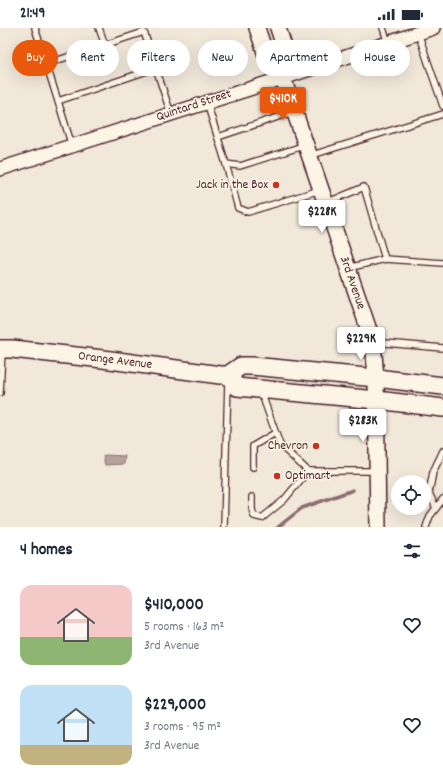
<!DOCTYPE html>
<html lang="en">
<head>
<meta charset="utf-8">
<style>
	body { margin:0; font-family:Dekko,sans-serif; background:#f2f2f3; color:#1f2937; height:100vh; display:flex; flex-direction:column; font-size:15px; white-space:nowrap }
	* { box-sizing:border-box; margin:0 }
	p { font-size:13px; color:#747a83 }
	.icon { flex:none; width:22px; height:22px; fill:none; stroke:currentColor; stroke-width:2; stroke-linecap:round; stroke-linejoin:round }
	.map { position:relative; height:499px; overflow:hidden }
	.details { display:flex; flex-direction:column; background:#fff; flex:1 }
	.details>* { flex:none }
	.banner { position:absolute; left:12px; top:12px; width:419px; height:36px; display:flex; gap:8px }
	.buttons { position:absolute; left:391px; top:447px; display:grid; gap:8px }
	.buttons a { display:grid; place-items:center; width:40px; height:40px; border-radius:50%; background:#fff; box-shadow:0 4px 16px #0002; font-size:20px }
	.price { position:absolute; translate:-50% -34px; padding:0 9px; border-radius:4px; background:#fff; color:#222; font-size:13px; line-height:26px; filter:drop-shadow(0 1px 2px #0008) }
	.price::after { content:''; position:absolute; left:50%; top:24px; width:12px; height:9px; margin-left:-6px; background:inherit; clip-path:polygon(0 0,100% 0,50% 100%) }
	.price.on { background:#ea580c; color:#fff }
	ul { padding:0; list-style:none }
	li { display:flex; align-items:center; gap:12px; height:100px; padding:0 20px }
	li span { display:grid; place-items:center; flex:none; width:112px; height:80px; border-radius:12px; color:#555 }
	li>.icon { margin-inline-start:auto }
	span .icon { width:48px; height:48px; fill:#fffc; stroke-width:1 }
	li b { font-size:17px }
	h2 { display:flex; justify-content:space-between; align-items:center; height:48px; padding:0 20px; font-size:17px }
	.tag { padding:0 14px; border-radius:18px; background:#fff; box-shadow:0 4px 16px #0002; font-size:14px; line-height:36px }
	.tag.on { background:#ea580c; color:#fff }
	.status { display:flex; justify-content:space-between; align-items:center; height:28px; padding:0 20px; background:#fff; direction:ltr }
	.status svg { height:11px; fill:currentColor }
	.map>svg:first-child { display:block }
	.water { fill:#b6a19c; stroke:#8b6d6f }
	.lines { fill:none; stroke-linecap:round; stroke-linejoin:round }
	.stream { stroke:#8b6d6f; stroke-width:3.5 }
	.service-casing { stroke:#4a1f2b; stroke-width:8 }
	.tertiary-casing { stroke:#4a1f2b; stroke-width:16 }
	.secondary-casing { stroke:#4a1f2b; stroke-width:18 }
	.primary-casing { stroke:#4a1f2b; stroke-width:20 }
	.service { stroke:#fcf5e5; stroke-width:5.5 }
	.tertiary { stroke:#fcf5e5; stroke-width:13 }
	.secondary { stroke:#fcf5e5; stroke-width:15 }
	.primary { stroke:#fcf5e5; stroke-width:17 }
	.poi-dot { fill:#c8321e; stroke:#fcf5e5; stroke-width:1.5 }
	.labels { text-anchor:middle; dominant-baseline:central; stroke-width:3; stroke-linejoin:round; paint-order:stroke }
	.street-label { font-size:13px; fill:#4a1f2b; stroke:#fcf5e5 }
	.poi-label { font-size:13px; fill:#4a1f2b; stroke:#fcf5e5; text-anchor:end }
</style>
</head>
<body>
<div class="status"><b>21:49</b><svg viewBox="0 0 49 12"><path d="M0 12V9h3v3zM5 12V6h3v6zM10 12V3h3v9zM15 12V0h3v12zM26 1h20v11H26zM47 4h2v5h-2z"/></svg></div>
<div class="map">
<svg width="443" height="499" viewBox="0 0 443 499">
	<rect width="100%" height="100%" fill="#f1e8da"/>
	<filter id="ink" filterUnits="userSpaceOnUse"><feTurbulence type="fractalNoise" baseFrequency=".025" numOctaves="2"/><feDisplacementMap in="SourceGraphic" scale="8" xChannelSelector="R" yChannelSelector="G"/><feConvolveMatrix kernelMatrix="1 2 1 2 8 2 1 2 1" color-interpolation-filters="sRGB"/></filter>
	<g filter="url(#ink)">
		<path class="water" d="M105,427L125,428L124,436L105,437L103,428Z"/>
		<g class="lines">
			<path class="stream" d="M278,499L302,480L353,462"/>
			<defs>
				<g id="service">
					<path d="M35,0L72,118"/>
					<path d="M99,0L105,17"/>
					<path d="M383,0L388,15"/>
					<path d="M418,5L443,78"/>
					<path d="M46,36L144,4L171,86"/>
					<path d="M58,73L156,40"/>
					<path d="M207,75L226,136L240,138L306,117"/>
					<path d="M218,109L293,84"/>
					<path d="M309,128L443,86"/>
					<path d="M226,136L238,180L248,184L320,162"/>
					<path d="M326,175L364,159L385,231"/>
					<path d="M348,240L385,231L443,235"/>
					<path d="M373,314L443,320"/>
					<path d="M261,364L280,417L308,443H377"/>
					<path d="M0,365L2,323"/>
					<path d="M253,439V418L275,405"/>
					<path d="M252,469V481L254,488L262,490L284,472L308,443"/>
					<path d="M436,480L429,465L433,444L443,423"/>
					<path d="M224,499L228,353"/>
					<path d="M426,499L430,488L443,471"/>
				</g>
				<path id="tertiary" d="M0,141L283,50L433,0"/>
				<g id="secondary">
					<path d="M257,0L268,33L281,42"/>
					<path d="M278,0L287,28L281,42L283,50L373,314L376,350L378,499"/>
				</g>
				<g id="primary">
					<path d="M0,321H12L103,331L220,347H228L241,338H252L376,350L443,358"/>
					<path d="M228,347L237,359L377,372L443,380"/>
				</g>
			</defs>
			<use href="#service" class="service-casing"/>
			<use href="#tertiary" class="tertiary-casing"/>
			<use href="#secondary" class="secondary-casing"/>
			<use href="#primary" class="primary-casing"/>
			<use href="#service" class="service"/>
			<use href="#tertiary" class="tertiary"/>
			<use href="#secondary" class="secondary"/>
			<use href="#primary" class="primary"/>
		</g>
	</g>
	<g class="poi-dot">
		<circle cx="276" cy="157" r="4"/>
		<circle cx="316" cy="418" r="4"/>
		<circle cx="277" cy="448" r="4"/>
	</g>
	<g class="labels">
		<g class="street-label">
			<text transform="translate(194 78) rotate(-18)">Quintard Street</text>
			<text transform="translate(352 255) rotate(71)">3rd Avenue</text>
			<text transform="translate(115 333) rotate(7)">Orange Avenue</text>
		</g>
		<g class="poi-label">
			<text x="268" y="157">Jack in the Box</text>
			<text x="308" y="418">Chevron</text>
			<text x="285" y="448" text-anchor="start">Optimart</text>
		</g>
	</g>
</svg>
<div class="buttons">
<a><svg class="icon" aria-label="locate" viewBox="0 0 24 24"><circle cx="12" cy="12" r="6"/><path d="M12 2v4M12 18v4M2 12h4M18 12h4"/></svg></a>
</div>
<b class="price on" style="left:283px;top:93px">$410K</b>
<b class="price" style="left:322px;top:206px">$228K</b>
<b class="price" style="left:361px;top:333px">$229K</b>
<b class="price" style="left:363px;top:415px">$283K</b>
<div class="banner">
<a class="tag on">Buy</a>
<a class="tag">Rent</a>
<a class="tag">Filters</a>
<a class="tag">New</a>
<a class="tag">Apartment</a>
<a class="tag">House</a>
</div>
</div>
<section class="details">
<h2>4 homes<svg class="icon" aria-label="filters" viewBox="0 0 24 24"><path d="M4 7h16M4 17h16"/><circle cx="9" cy="7" r="2"/><circle cx="15" cy="17" r="2"/></svg></h2>
<ul>
<li><span style="background:linear-gradient(#f6c9c9 65%,#8fb573 0)"><svg class="icon" aria-label="home" viewBox="0 0 24 24"><path d="M3 11l9-7 9 7M6 9v11h12V9"/></svg></span><div><b>$410,000</b><p>5 rooms · 163 m²</p><p>3rd Avenue</p></div><svg class="icon" aria-label="heart" viewBox="0 0 24 24"><path d="M12 20l-8-8c-3-5 5-10 8-4 3-6 11-1 8 4z"/></svg></li>
<li><span style="background:linear-gradient(#bfe0f5 75%,#c2b280 0)"><svg class="icon" aria-label="home" viewBox="0 0 24 24"><path d="M3 11l9-7 9 7M6 9v11h12V9"/></svg></span><div><b>$229,000</b><p>3 rooms · 95 m²</p><p>3rd Avenue</p></div><svg class="icon" aria-label="heart" viewBox="0 0 24 24"><path d="M12 20l-8-8c-3-5 5-10 8-4 3-6 11-1 8 4z"/></svg></li>
</ul>
</section>
</body>
</html>
